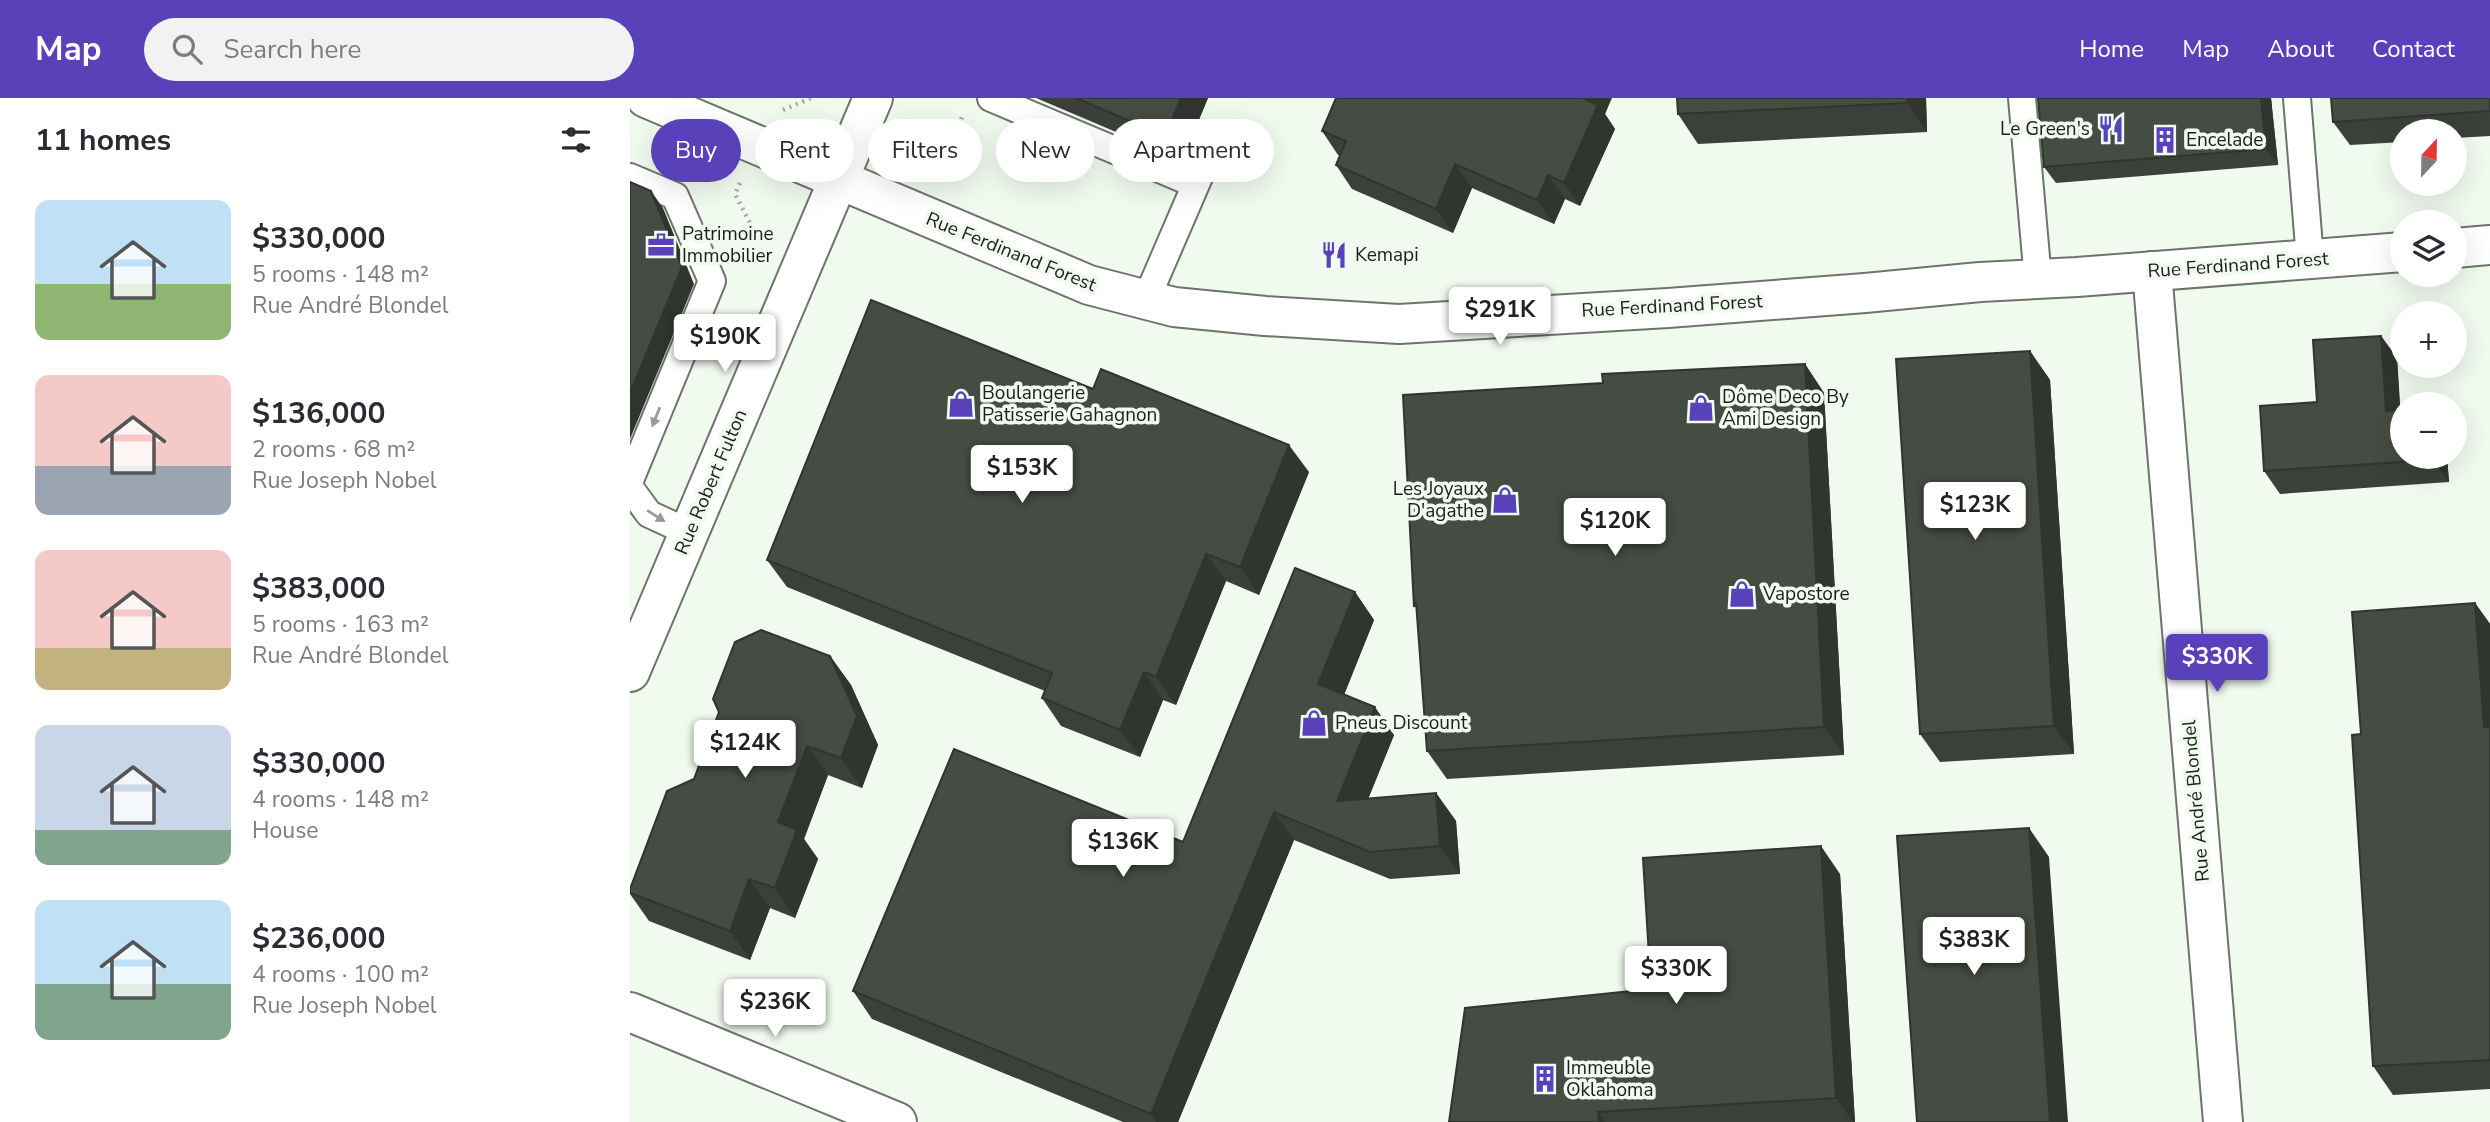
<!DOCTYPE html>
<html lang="en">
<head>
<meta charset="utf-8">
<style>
	body { margin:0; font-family:"Nunito Sans",sans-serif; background:#f2f2f3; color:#2b2b33; height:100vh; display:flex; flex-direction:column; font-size:26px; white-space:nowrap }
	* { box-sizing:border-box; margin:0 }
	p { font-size:23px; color:#7c7c81 }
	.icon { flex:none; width:38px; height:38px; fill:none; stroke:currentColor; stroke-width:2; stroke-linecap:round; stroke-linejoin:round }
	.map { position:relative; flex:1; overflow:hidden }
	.drawer { display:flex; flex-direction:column; background:#fff; width:630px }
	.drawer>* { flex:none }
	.guide { position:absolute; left:21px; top:21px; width:665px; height:63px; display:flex; gap:14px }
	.needle { width:46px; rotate:22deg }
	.fabs { position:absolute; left:1760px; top:21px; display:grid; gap:14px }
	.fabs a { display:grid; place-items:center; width:77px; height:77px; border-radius:50%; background:#fff; box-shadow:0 7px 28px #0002; font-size:35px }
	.price { position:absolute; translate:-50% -60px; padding:0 16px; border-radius:7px; background:#fff; color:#222; font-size:23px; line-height:46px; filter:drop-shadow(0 2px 4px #0008) }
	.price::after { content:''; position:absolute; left:50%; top:42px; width:21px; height:16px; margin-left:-10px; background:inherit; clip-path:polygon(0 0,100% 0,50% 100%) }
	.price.on { background:#5841b9; color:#fff }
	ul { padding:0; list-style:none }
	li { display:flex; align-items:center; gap:21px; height:175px; padding:0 35px }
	li span { display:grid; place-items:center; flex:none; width:196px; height:140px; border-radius:14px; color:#555 }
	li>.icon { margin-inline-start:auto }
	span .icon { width:84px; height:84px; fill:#fffc; stroke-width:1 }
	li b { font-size:30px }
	h2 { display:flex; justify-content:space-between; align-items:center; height:84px; padding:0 35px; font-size:30px }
	.chip { padding:0 24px; border-radius:32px; background:#fff; box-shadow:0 7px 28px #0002; font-size:24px; line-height:63px }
	.chip.on { background:#5841b9; color:#fff }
	header { display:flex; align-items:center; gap:42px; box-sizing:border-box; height:98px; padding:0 35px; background:#5841b9; color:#fff }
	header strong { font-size:33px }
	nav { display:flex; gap:38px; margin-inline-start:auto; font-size:24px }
	.search { width:490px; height:63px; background:#f2f2f3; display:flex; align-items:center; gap:18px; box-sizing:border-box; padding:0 24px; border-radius:38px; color:#7c7c81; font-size:26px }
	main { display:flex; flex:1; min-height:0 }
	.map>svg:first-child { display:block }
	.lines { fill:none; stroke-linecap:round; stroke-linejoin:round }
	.service-casing { stroke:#6d756b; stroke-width:30 }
	.minor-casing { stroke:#6d756b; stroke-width:42 }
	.path { stroke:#a3a9a1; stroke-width:4.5; stroke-dasharray:2 5; stroke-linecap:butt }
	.service { stroke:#fff; stroke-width:26 }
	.minor { stroke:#fff; stroke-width:38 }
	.wall { fill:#3b413a }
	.shaded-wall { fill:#30352f }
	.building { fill:#454c43; stroke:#30352f; stroke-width:2 }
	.oneway { fill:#999a98 }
	.labels { text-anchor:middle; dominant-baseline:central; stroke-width:7; stroke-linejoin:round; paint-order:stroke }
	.poi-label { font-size:19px; fill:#1c1f1b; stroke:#f1faef; text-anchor:start }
	.street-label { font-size:19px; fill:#1c1f1b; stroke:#f1faef }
</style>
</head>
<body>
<header>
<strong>Map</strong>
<div class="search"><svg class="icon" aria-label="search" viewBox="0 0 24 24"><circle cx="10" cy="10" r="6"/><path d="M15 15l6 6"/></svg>Search here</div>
<nav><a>Home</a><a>Map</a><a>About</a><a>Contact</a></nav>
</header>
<main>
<section class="drawer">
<h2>11 homes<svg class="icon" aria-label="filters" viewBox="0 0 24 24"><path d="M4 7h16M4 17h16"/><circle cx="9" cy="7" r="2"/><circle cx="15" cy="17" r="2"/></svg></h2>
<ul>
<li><span style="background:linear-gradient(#bfe0f5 60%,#8fb573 0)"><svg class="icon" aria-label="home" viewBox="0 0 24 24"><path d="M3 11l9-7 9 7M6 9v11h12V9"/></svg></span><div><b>$330,000</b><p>5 rooms · 148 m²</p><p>Rue André Blondel</p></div></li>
<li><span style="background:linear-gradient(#f6c9c9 65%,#9aa5b1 0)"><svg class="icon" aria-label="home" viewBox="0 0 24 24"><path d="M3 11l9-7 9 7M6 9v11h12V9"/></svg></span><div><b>$136,000</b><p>2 rooms · 68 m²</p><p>Rue Joseph Nobel</p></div></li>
<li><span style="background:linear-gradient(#f6c9c9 70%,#c2b280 0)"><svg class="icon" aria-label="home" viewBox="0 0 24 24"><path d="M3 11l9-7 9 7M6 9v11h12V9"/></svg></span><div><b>$383,000</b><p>5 rooms · 163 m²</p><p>Rue André Blondel</p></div></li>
<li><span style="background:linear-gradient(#c9d6e8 75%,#7fa58c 0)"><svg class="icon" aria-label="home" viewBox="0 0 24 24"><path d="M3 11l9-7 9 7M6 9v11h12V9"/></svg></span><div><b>$330,000</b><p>4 rooms · 148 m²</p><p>House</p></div></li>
<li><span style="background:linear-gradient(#bfe0f5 60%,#7fa58c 0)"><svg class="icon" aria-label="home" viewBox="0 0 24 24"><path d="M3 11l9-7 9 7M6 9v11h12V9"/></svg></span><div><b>$236,000</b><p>4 rooms · 100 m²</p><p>Rue Joseph Nobel</p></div></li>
</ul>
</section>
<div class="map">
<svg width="1860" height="1024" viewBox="0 0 1860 1024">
	<rect width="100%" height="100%" fill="#f1faef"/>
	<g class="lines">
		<defs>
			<g id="service">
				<path d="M361,0L565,86"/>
				<path d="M1392,0L1408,182"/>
				<path d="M1667,0L1680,161"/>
				<path d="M0,79L45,98L82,183L0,382"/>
				<path d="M516,202L569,79"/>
				<path d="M0,390L19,416L60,435"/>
			</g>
			<g id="minor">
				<path d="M16,0L459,187L544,209L635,218L769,226L1038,210L1235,195L1350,184L1447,179L1773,154"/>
				<path d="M1825,150L1860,147"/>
				<path d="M1522,173L1593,1024"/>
				<path d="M0,574L243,0"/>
				<path d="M0,914L267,1024"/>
			</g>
		</defs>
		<use href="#service" class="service-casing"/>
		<use href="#minor" class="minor-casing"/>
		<g class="path">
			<path d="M153,12L181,0"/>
			<path d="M277,26L320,47"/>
			<path d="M306,79L332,19"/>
			<path d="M110,85L105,96L122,129L139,137"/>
		</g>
		<use href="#service" class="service"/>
		<use href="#minor" class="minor"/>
	</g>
	<g class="wall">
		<path d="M406,0H578L552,62Z"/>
		<path d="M982,0L975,16L985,31L950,108L935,101L924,126L842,90L823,135L722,91L706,67L710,57H708L692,33Z"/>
		<path d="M1296,0L1297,34L1068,46L1048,16Z"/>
		<path d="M1641,0L1648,67L1426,85L1414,69Z"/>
		<path d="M1860,0V38L1825,40V33H1773V44L1720,47L1703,24Z"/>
		<path d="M1751,238L1767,260L1770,312L1817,359L1819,384L1650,396L1634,373L1687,304Z"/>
		<path d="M1400,253L1420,282L1444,656L1310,664L1290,636Z"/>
		<path d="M1175,266L1194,295L1214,657L817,681L797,653L973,285Z"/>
		<path d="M679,374L629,497L596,483L546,607L533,602L510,659L431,628L412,600L415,593L157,489L137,462Z"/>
		<path d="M725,494L744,522L714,597L764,637L738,701L806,695L826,723L830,776L760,781L664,742L548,1024H493L242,921L223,893L553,744Z"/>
		<path d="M1845,505L1860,526V991L1763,997L1743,968L1731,636Z"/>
		<path d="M200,558L221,587L248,647L232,690L198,677L174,741L188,761L165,820L140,810L120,862L19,823L0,796V791L64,681L89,614Z"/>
		<path d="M1210,776L1225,1024H819L1021,891Z"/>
	</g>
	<g class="shaded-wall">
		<path d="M551,0H578L552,62L535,38Z"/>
		<path d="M955,0H981L975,16L985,31L950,108L934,85Z"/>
		<path d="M1277,0H1296L1297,34L1277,5Z"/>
		<path d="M1631,0H1641L1648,67L1636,51Z"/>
		<path d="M825,66L842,90L823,135L806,111Z"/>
		<path d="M918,77L935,101L924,126L907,102Z"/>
		<path d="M21,93L33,110L64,186L0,341V295Z"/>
		<path d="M1751,238L1767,260L1772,336L1756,313Z"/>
		<path d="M1400,253L1420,282L1444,656L1424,628Z"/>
		<path d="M1175,266L1194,295L1214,657L1194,629Z"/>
		<path d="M659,347L679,374L629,497L610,469Z"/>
		<path d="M1803,359H1817L1819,384L1803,362Z"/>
		<path d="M576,456L596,483L546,607L526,579Z"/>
		<path d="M725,494L744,522L707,614L688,586Z"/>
		<path d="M1845,505L1860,526V638L1854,629Z"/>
		<path d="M200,558L221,587L248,647L232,690L211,660Z"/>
		<path d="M514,574L533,602L510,659L490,632Z"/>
		<path d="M745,609L764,637L726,731L707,703Z"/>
		<path d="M177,648L198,677L174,741L188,761L165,820L145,790L148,724Z"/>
		<path d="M806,695L826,723L830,776L810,748Z"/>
		<path d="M644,714L664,742L548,1024H526L521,1016Z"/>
		<path d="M1399,730L1419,759L1438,1024H1420Z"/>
		<path d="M1191,748L1210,776L1225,1024H1223L1206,1000Z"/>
		<path d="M119,781L140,810L120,862L100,833Z"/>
		<path d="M968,1014L975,1024H969Z"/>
	</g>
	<g class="building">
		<path d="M446,0H551L535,38Z"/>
		<path d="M706,0H955L954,1L968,7L934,85L918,77L907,102L825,66L806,111L706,67L716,43L692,33Z"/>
		<path d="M1047,0H1277V5L1048,16Z"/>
		<path d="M1408,0H1631L1636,51L1414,69Z"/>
		<path d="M1701,0H1860V13L1703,24Z"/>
		<path d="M0,84L21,93L52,169L0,295Z"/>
		<path d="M241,202L463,291L471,271L659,347L610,469L576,456L526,579L514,574L490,632L412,600L422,575L137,462Z"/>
		<path d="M1751,238L1756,313L1773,312V359H1803V362L1634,373L1630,308L1687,304L1683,242Z"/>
		<path d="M1400,253L1424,628L1290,636L1266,261Z"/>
		<path d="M1175,266L1194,629L797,653L786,504L784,509L773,297L973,285L972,276Z"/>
		<path d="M665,470L725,494L688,586L745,609L707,703L806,695L810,748L740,754L644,714L521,1016L223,893L324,651L553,744Z"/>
		<path d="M1845,505L1854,629H1860V962L1743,968L1722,637L1731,636L1722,514Z"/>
		<path d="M131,532L200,558L227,618L211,660L177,648L148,724L167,732L145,790L119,781L100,833L0,795V791L37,693L64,681L89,614L83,601L105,544Z"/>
		<path d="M1399,730L1420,1024H1287L1267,738Z"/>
		<path d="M1191,748L1206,1000L968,1014L969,1024H819L835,910L1021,891L1013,760Z"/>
	</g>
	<defs><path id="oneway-solid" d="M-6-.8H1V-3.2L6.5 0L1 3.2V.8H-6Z" transform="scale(1.75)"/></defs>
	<g class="oneway">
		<use href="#oneway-solid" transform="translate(26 319) rotate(112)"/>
		<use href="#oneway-solid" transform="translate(26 418) rotate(32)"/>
	</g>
	<defs>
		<symbol id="restaurant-bare" viewBox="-9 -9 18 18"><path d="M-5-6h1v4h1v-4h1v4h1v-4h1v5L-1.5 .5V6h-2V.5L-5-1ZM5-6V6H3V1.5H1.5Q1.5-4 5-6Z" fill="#5841b9" stroke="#f1faef" stroke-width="2.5" paint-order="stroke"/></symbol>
		<symbol id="building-bare" viewBox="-9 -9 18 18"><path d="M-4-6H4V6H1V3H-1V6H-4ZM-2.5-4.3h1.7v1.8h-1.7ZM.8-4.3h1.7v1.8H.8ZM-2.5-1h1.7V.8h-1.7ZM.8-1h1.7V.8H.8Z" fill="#5841b9" stroke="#f1faef" stroke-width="2.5" paint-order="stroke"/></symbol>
		<symbol id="office-bare" viewBox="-9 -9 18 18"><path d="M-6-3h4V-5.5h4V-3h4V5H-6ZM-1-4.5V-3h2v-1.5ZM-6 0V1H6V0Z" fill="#5841b9" stroke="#f1faef" stroke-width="2.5" paint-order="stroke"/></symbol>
		<symbol id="shop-bare" viewBox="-9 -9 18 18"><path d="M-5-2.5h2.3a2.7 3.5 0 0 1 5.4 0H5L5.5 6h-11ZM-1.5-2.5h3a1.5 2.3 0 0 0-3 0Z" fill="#5841b9" stroke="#f1faef" stroke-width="2.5" paint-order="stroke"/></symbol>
	</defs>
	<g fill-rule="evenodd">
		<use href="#restaurant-bare" x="1462" y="12" width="38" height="38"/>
		<use href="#building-bare" x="1516" y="23" width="38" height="38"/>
		<use href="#office-bare" x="12" y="128" width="38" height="38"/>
		<use href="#restaurant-bare" x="685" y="138" width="38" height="38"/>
		<use href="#shop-bare" x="312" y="287" width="38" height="38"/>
		<use href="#shop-bare" x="1052" y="291" width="38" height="38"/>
		<use href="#shop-bare" x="856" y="383" width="38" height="38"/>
		<use href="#shop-bare" x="1093" y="477" width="38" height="38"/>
		<use href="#shop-bare" x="665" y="606" width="38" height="38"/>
		<use href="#building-bare" x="896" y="962" width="38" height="38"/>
	</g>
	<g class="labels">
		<g class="poi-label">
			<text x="1460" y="31" text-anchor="end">Le Green's</text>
			<text x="1556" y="42">Encelade</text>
			<text x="52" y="136">Patrimoine<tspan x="52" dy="22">Immobilier</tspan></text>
			<text x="725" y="157">Kemapi</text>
			<text x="352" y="295">Boulangerie<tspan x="352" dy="22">Patisserie Gahagnon</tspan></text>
			<text x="1092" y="299">Dôme Deco By<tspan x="1092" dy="22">Ami Design</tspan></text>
			<text x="854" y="391" text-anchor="end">Les Joyaux<tspan x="854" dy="22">D'agathe</tspan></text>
			<text x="1133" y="496">Vapostore</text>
			<text x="705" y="625">Pneus Discount</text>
			<text x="936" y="970">Immeuble<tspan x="936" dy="22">Oklahoma</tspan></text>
		</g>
		<g class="street-label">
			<text transform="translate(381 154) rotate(22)">Rue Ferdinand Forest</text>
			<text transform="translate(1608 167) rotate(-4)">Rue Ferdinand Forest</text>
			<text transform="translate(1042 208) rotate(-3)">Rue Ferdinand Forest</text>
			<text transform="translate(81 384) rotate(-67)">Rue Robert Fulton</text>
			<text transform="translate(1566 703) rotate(-95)">Rue André Blondel</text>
		</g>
	</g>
</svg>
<div class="fabs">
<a><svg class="needle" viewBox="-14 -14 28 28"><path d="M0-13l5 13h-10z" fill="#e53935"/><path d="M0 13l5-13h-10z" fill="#7c7c81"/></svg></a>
<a><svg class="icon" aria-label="layers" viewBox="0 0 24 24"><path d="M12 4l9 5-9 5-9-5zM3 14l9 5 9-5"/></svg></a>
<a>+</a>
<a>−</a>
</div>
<b class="price" style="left:870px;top:249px">$291K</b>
<b class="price" style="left:95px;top:276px">$190K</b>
<b class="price" style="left:392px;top:407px">$153K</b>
<b class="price" style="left:1345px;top:444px">$123K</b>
<b class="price" style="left:985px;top:460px">$120K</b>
<b class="price on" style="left:1587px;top:596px">$330K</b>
<b class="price" style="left:115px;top:682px">$124K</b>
<b class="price" style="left:493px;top:781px">$136K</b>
<b class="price" style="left:1344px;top:879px">$383K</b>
<b class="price" style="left:1046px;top:908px">$330K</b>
<b class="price" style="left:145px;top:941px">$236K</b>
<div class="guide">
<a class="chip on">Buy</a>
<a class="chip">Rent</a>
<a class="chip">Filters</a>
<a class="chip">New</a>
<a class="chip">Apartment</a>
</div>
</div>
</main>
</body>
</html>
